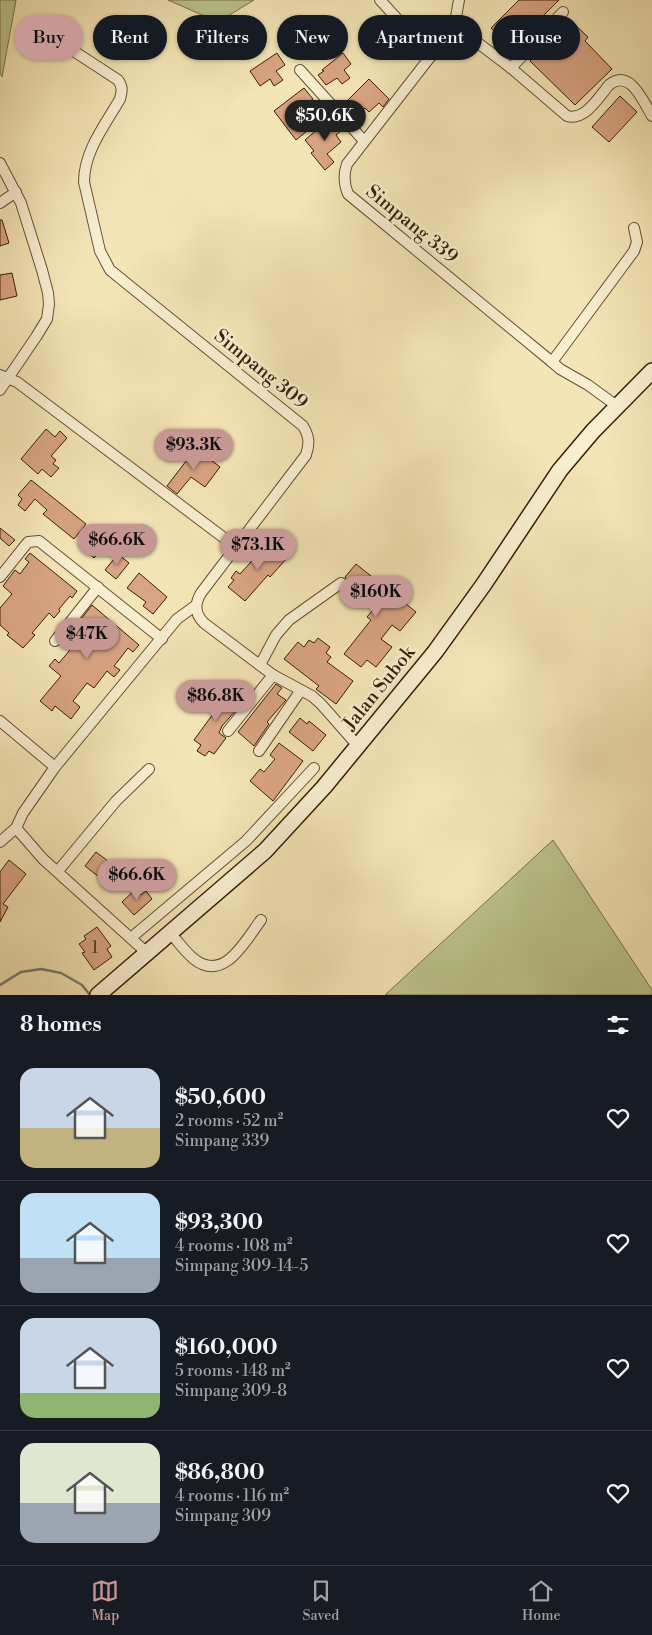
<!DOCTYPE html>
<html lang="en">
<head>
<meta charset="utf-8">
<style>
	body { margin:0; font-family:"Libre Bodoni",serif; background:#242831; color:#f1f3f6; height:100vh; display:flex; flex-direction:column; font-size:19px; white-space:nowrap }
	* { box-sizing:border-box; margin:0 }
	p { font-size:16px; color:#9ea1a6 }
	.icon { flex:none; width:28px; height:28px; fill:none; stroke:currentColor; stroke-width:2; stroke-linecap:round; stroke-linejoin:round }
	.map { position:relative; height:995px; overflow:hidden }
	.panel { display:flex; flex-direction:column; background:#171b24; flex:1 }
	.panel>* { flex:none }
	.top-card { position:absolute; left:15px; top:15px; width:622px; height:45px; display:flex; gap:10px }
	.price { position:absolute; translate:-50% -42px; padding:0 11px; border-radius:18px; background:#c59692; color:#111; font-size:16px; line-height:32px; filter:drop-shadow(0 1px 2px #0008) }
	.price::after { content:''; position:absolute; left:50%; top:30px; width:15px; height:11px; margin-left:-8px; background:inherit; clip-path:polygon(0 0,100% 0,50% 100%) }
	.price.selected { background:#222; color:#fff }
	ul { padding:0; list-style:none }
	li { display:flex; align-items:center; gap:15px; height:125px; padding:0 20px }
	li+li { border-top:1px solid #363941 }
	li span { display:grid; place-items:center; flex:none; width:140px; height:100px; border-radius:15px; color:#555 }
	li>.icon { margin-inline-start:auto }
	span .icon { width:60px; height:60px; fill:#fffc; stroke-width:1 }
	li b { font-size:21px }
	h2 { display:flex; justify-content:space-between; align-items:center; height:60px; padding:0 20px; font-size:21px }
	.chip { padding:0 18px; border-radius:22px; background:#171b24; box-shadow:0 1px 4px #0004; font-size:18px; line-height:45px }
	.chip.selected { background:#c59692; color:#111 }
	.tab-bar { display:flex; justify-content:space-around; align-items:center; height:70px; border-top:1px solid #363941; background:#171b24; font-size:14px; color:#9ea1a6 }
	.tab-bar a { display:grid; justify-items:center; gap:2px }
	.tab-bar .selected { color:#c59692 }
	.map>svg:first-child { display:block }
	.green { fill:#bcc48d; stroke:#7a704a }
	.lines { fill:none; stroke-linecap:round; stroke-linejoin:round }
	.stream { stroke:#757d70; stroke-width:2.5 }
	.building { fill:#d9a483; stroke:#381d08 }
	.street-casing { stroke:#674f34; stroke-width:12 }
	.secondary-casing { stroke:#381d08; stroke-width:18 }
	.street { stroke:#f8eed0; stroke-width:10 }
	.secondary { stroke:#f8eed0; stroke-width:15 }
	.labels { text-anchor:middle; dominant-baseline:central; stroke-width:5; stroke-linejoin:round; paint-order:stroke }
	.number-label { font-size:16px; fill:#603f27 }
	.street-label { font-size:19px; fill:#381d08; stroke:#f8eed0 }
</style>
</head>
<body>
<div class="map">
<svg width="652" height="995" viewBox="0 0 652 995">
	<rect width="100%" height="100%" fill="#f4e5b6"/>
	<filter id="stains"><feTurbulence type="fractalNoise" baseFrequency=".004" numOctaves="4"/><feColorMatrix values="0 0 0 0 .2 0 0 0 0 .09 0 0 0 0 .02 0 0 0 .5 -.17"/></filter>
	<radialGradient id="worn" r=".72"><stop offset=".6" stop-color="#630" stop-opacity="0"/><stop offset="1" stop-color="#630" stop-opacity=".3"/></radialGradient>
	<g class="green">
		<path d="M0,0H16L2,77L0,73Z"/>
		<path d="M168,0H254L218,22Z"/>
		<path d="M553,840L652,990V995H385Z"/>
	</g>
	<g class="lines">
		<path class="stream" d="M0,985L21,972L41,969L61,973L82,985L90,995"/>
	</g>
	<g class="building">
		<path d="M519,0H559L511,48L491,28Z"/>
		<path d="M570,20L588,37L585,41L612,69L575,105L530,61Z"/>
		<path d="M320,25L328,38L320,43L324,49L316,54L312,49L307,52L298,40Z"/>
		<path d="M277,53L285,65L276,71L283,80L274,86L270,79L260,86L250,71Z"/>
		<path d="M343,53L351,64L344,70L350,78L342,84L337,78L326,85L318,75L324,71L322,70Z"/>
		<path d="M369,79L389,99L383,107L379,103L369,112L365,108L360,112L348,100Z"/>
		<path d="M304,88L313,99L307,103L313,111L299,122L307,131L296,140L274,111Z"/>
		<path d="M620,96L637,112L609,142L592,127Z"/>
		<path d="M332,117L343,129L336,135L341,142L327,154L334,162L325,170L311,153L314,151L305,140Z"/>
		<path d="M0,220H2L9,243L0,246Z"/>
		<path d="M12,273L17,296L0,300V275Z"/>
		<path d="M46,429L55,437L60,431L67,438L51,456L56,460L53,464L59,468L51,477L42,469L38,474L21,459Z"/>
		<path d="M196,448L220,467L205,487L191,477L177,494L167,486Z"/>
		<path d="M31,480L86,524L74,539L43,514L47,510L35,499L25,511L18,505L22,499L18,495Z"/>
		<path d="M0,528L15,540L9,546L0,538Z"/>
		<path d="M97,533L108,542L94,558L83,548Z"/>
		<path d="M270,541L288,557L270,577L268,575L245,601L228,587L234,580L231,578L236,571L240,574Z"/>
		<path d="M30,553L77,591L72,598L70,596L59,609L60,611L54,618L49,613L32,633L35,635L23,648L7,635L9,633L0,625V608L12,594L3,586L15,570L20,574L29,562L25,559Z"/>
		<path d="M118,554L129,563L116,579L105,570Z"/>
		<path d="M356,564L416,612L400,631L392,625L381,639L392,647L376,667L367,660L361,667L344,654L371,620L367,617L376,606L348,582L345,577Z"/>
		<path d="M139,573L167,597L153,614L143,606L146,602L127,588Z"/>
		<path d="M92,605L139,645L133,652L128,648L118,661L114,666L120,670L114,677L107,671L94,688L87,683L73,701L80,707L71,719L55,706L52,711L40,701L61,676L49,666L55,659L59,663L70,650L74,643L67,637Z"/>
		<path d="M318,638L330,647L326,653L331,657L327,662L353,681L336,704L316,689L319,686L284,659L298,642L304,647L309,640L314,643Z"/>
		<path d="M276,684L282,688L277,694L286,700L267,722L269,724L254,746L238,732Z"/>
		<path d="M221,687L237,701L233,706L237,709L222,726L219,733L226,738L214,754L209,751L205,756L197,751L201,745L194,740L213,714L204,706Z"/>
		<path d="M300,718L307,724L309,721L326,735L313,751L289,732Z"/>
		<path d="M279,743L303,761L273,801L250,781L260,769L264,772L275,759L270,755Z"/>
		<path d="M96,852L120,870L109,885L85,866Z"/>
		<path d="M9,860L26,874L3,904L8,907L0,922V872Z"/>
		<path d="M136,889L141,895L146,891L152,899L134,915L122,902Z"/>
		<path d="M97,927L111,946L107,949L112,957L94,970L82,953L85,952L79,944L86,939L84,936Z"/>
	</g>
	<g class="lines">
		<defs>
			<g id="street">
				<path d="M380,0L431,56"/>
				<path d="M457,27L431,56L347,164C343,175 344,184 348,194L552,362L560,369L588,385L617,406"/>
				<path d="M457,27L511,68L567,116C585,121 599,97 609,85C630,68 643,101 652,116"/>
				<path d="M457,27L456,17L459,0"/>
				<path d="M66,46L118,80C123,87 122,91 120,99C105,125 84,151 84,182L100,251L110,270L303,426C309,436 310,443 306,455L201,593C194,605 195,614 204,623L273,675L312,696L321,704L358,746"/>
				<path d="M511,68L563,12"/>
				<path d="M300,70L364,141"/>
				<path d="M0,163L21,203L42,270L48,293L49,304L47,319L36,337L0,390"/>
				<path d="M0,203L16,192"/>
				<path d="M552,362L634,251L637,242L634,228"/>
				<path d="M0,375L17,382L236,547"/>
				<path d="M0,577L28,542L39,541L162,639"/>
				<path d="M55,641L98,587"/>
				<path d="M260,665L276,635L289,620L341,583"/>
				<path d="M0,721L55,767"/>
				<path d="M228,731L273,675"/>
				<path d="M259,751L301,690"/>
				<path d="M16,828L43,859L146,952"/>
				<path d="M0,842L16,828L23,813L55,767L177,619L195,606"/>
				<path d="M58,871L116,801L149,769"/>
				<path d="M170,933C178,941 185,952 194,959C224,983 245,941 261,920"/>
				<path d="M132,937L246,841L314,768"/>
			</g>
			<path id="secondary" d="M98,995L265,851L324,787L435,652L484,584L560,470L593,431L652,371"/>
		</defs>
		<use href="#street" class="street-casing"/>
		<use href="#secondary" class="secondary-casing"/>
		<use href="#street" class="street"/>
		<use href="#secondary" class="secondary"/>
	</g>
	<g class="labels">
		<g class="number-label">
			<text x="95" y="948">1</text>
		</g>
		<g class="street-label">
			<text transform="translate(412 224) rotate(39)">Simpang 339</text>
			<text transform="translate(261 369) rotate(39)">Simpang 309</text>
			<text transform="translate(379 688) rotate(-51)">Jalan Subok</text>
		</g>
	</g>
	<rect width="100%" height="100%" filter="url(#stains)"/>
	<rect width="100%" height="100%" fill="url(#worn)"/>
</svg>
<b class="price selected" style="left:325px;top:142px">$50.6K</b>
<b class="price" style="left:194px;top:471px">$93.3K</b>
<b class="price" style="left:117px;top:566px">$66.6K</b>
<b class="price" style="left:258px;top:571px">$73.1K</b>
<b class="price" style="left:376px;top:618px">$160K</b>
<b class="price" style="left:87px;top:660px">$47K</b>
<b class="price" style="left:216px;top:722px">$86.8K</b>
<b class="price" style="left:137px;top:901px">$66.6K</b>
<div class="top-card">
<a class="chip selected">Buy</a>
<a class="chip">Rent</a>
<a class="chip">Filters</a>
<a class="chip">New</a>
<a class="chip">Apartment</a>
<a class="chip">House</a>
</div>
</div>
<section class="panel">
<h2>8 homes<svg class="icon" aria-label="filters" viewBox="0 0 24 24"><path d="M4 7h16M4 17h16"/><circle cx="9" cy="7" r="2"/><circle cx="15" cy="17" r="2"/></svg></h2>
<ul>
<li><span style="background:linear-gradient(#c9d6e8 60%,#c2b280 0)"><svg class="icon" aria-label="home" viewBox="0 0 24 24"><path d="M3 11l9-7 9 7M6 9v11h12V9"/></svg></span><div><b>$50,600</b><p>2 rooms · 52 m²</p><p>Simpang 339</p></div><svg class="icon" aria-label="heart" viewBox="0 0 24 24"><path d="M12 20l-8-8c-3-5 5-10 8-4 3-6 11-1 8 4z"/></svg></li>
<li><span style="background:linear-gradient(#bfe0f5 65%,#9aa5b1 0)"><svg class="icon" aria-label="home" viewBox="0 0 24 24"><path d="M3 11l9-7 9 7M6 9v11h12V9"/></svg></span><div><b>$93,300</b><p>4 rooms · 108 m²</p><p>Simpang 309-14-5</p></div><svg class="icon" aria-label="heart" viewBox="0 0 24 24"><path d="M12 20l-8-8c-3-5 5-10 8-4 3-6 11-1 8 4z"/></svg></li>
<li><span style="background:linear-gradient(#c9d6e8 75%,#8fb573 0)"><svg class="icon" aria-label="home" viewBox="0 0 24 24"><path d="M3 11l9-7 9 7M6 9v11h12V9"/></svg></span><div><b>$160,000</b><p>5 rooms · 148 m²</p><p>Simpang 309-8</p></div><svg class="icon" aria-label="heart" viewBox="0 0 24 24"><path d="M12 20l-8-8c-3-5 5-10 8-4 3-6 11-1 8 4z"/></svg></li>
<li><span style="background:linear-gradient(#dfe7d0 60%,#9aa5b1 0)"><svg class="icon" aria-label="home" viewBox="0 0 24 24"><path d="M3 11l9-7 9 7M6 9v11h12V9"/></svg></span><div><b>$86,800</b><p>4 rooms · 116 m²</p><p>Simpang 309</p></div><svg class="icon" aria-label="heart" viewBox="0 0 24 24"><path d="M12 20l-8-8c-3-5 5-10 8-4 3-6 11-1 8 4z"/></svg></li>
</ul>
</section>
<nav class="tab-bar">
<a class="selected"><svg class="icon" aria-label="map" viewBox="0 0 24 24"><path d="M3 6l6-2 6 2 6-2v14l-6 2-6-2-6 2zM9 4v14M15 6v14"/></svg>Map</a>
<a><svg class="icon" aria-label="saved" viewBox="0 0 24 24"><path d="M7 4h10v16l-5-4-5 4z"/></svg>Saved</a>
<a><svg class="icon" aria-label="home" viewBox="0 0 24 24"><path d="M3 11l9-7 9 7M6 9v11h12V9"/></svg>Home</a>
</nav>
</body>
</html>
